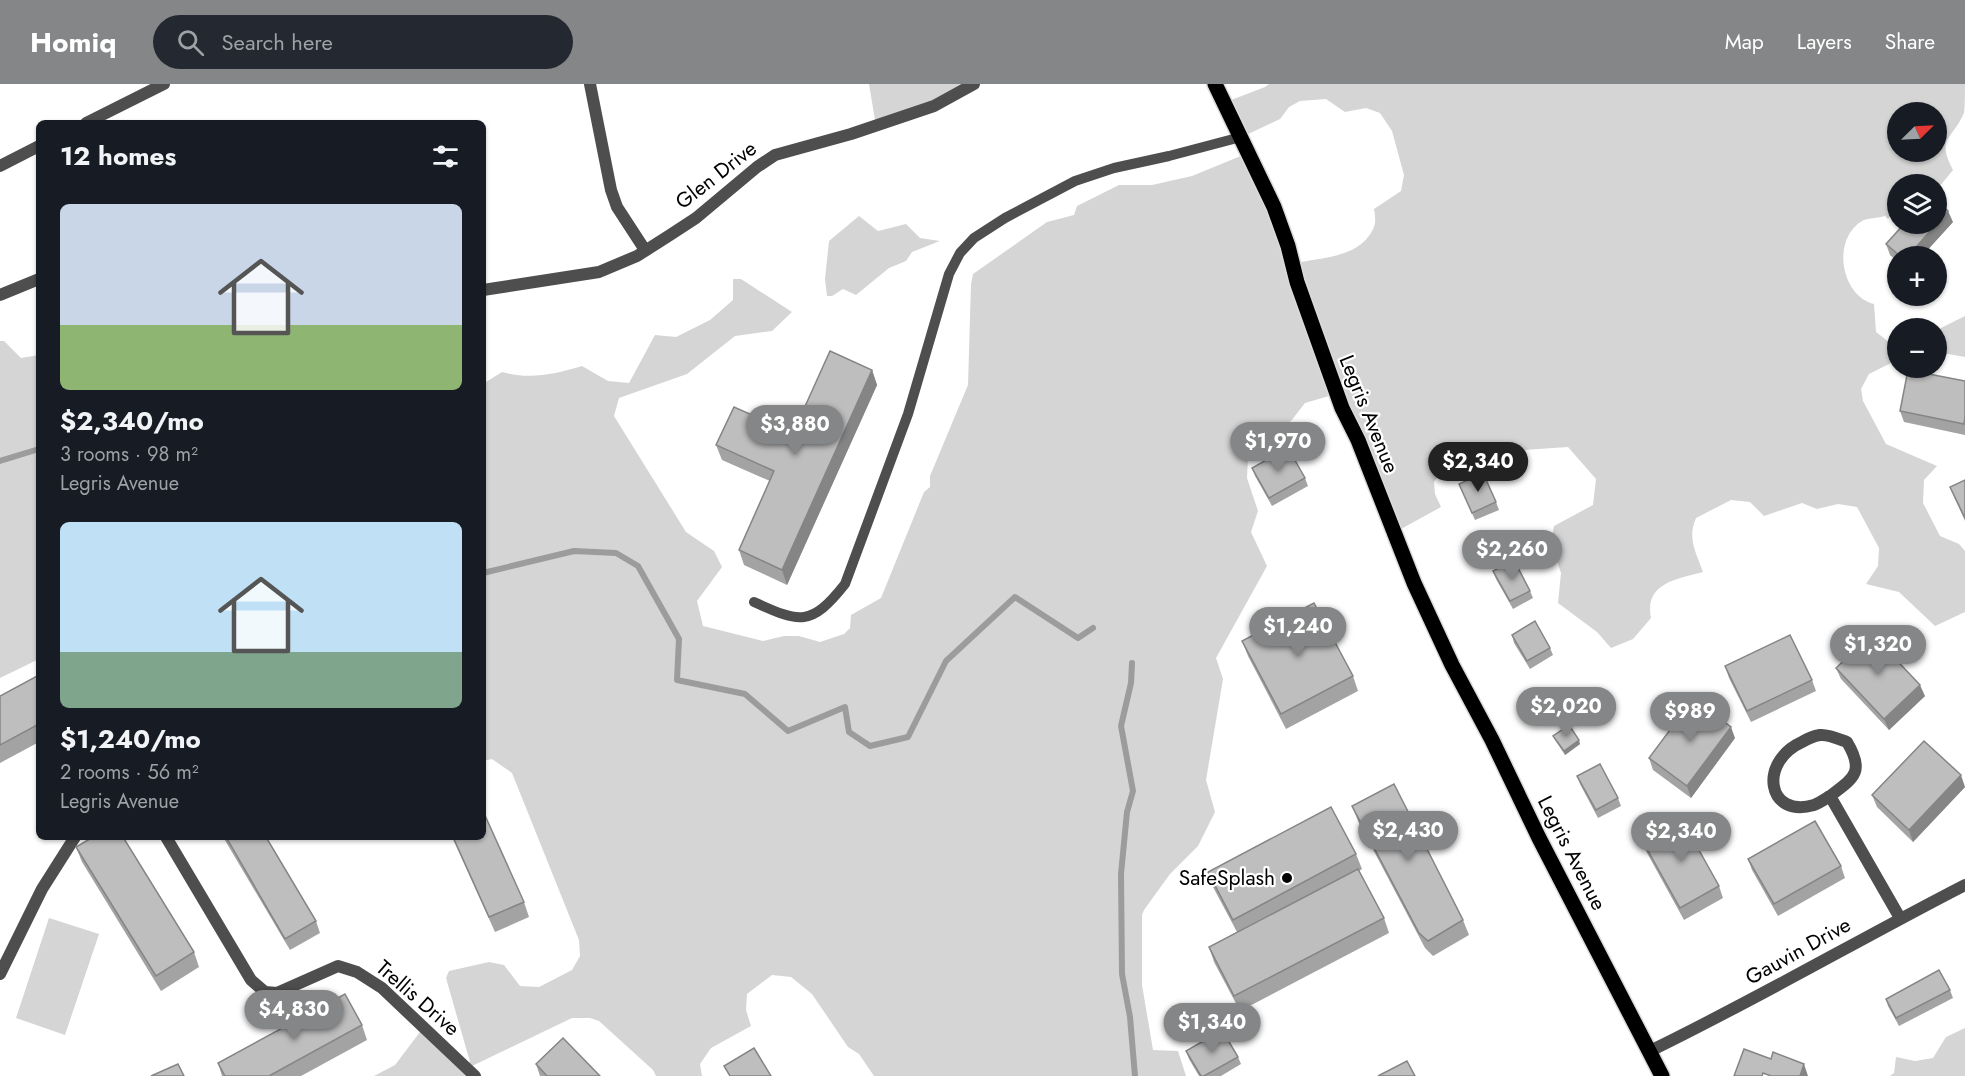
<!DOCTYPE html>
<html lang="en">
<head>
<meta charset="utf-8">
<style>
	body { margin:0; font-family:Jost,sans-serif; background:#242831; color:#f1f3f6; height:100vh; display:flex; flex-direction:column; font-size:22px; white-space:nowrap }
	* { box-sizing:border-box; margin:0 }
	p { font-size:20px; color:#9ea1a6 }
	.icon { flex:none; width:33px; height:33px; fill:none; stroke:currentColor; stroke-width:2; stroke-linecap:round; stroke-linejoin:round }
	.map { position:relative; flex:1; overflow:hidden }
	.sheet { position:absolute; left:36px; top:36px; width:450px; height:720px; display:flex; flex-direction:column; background:#171b24; border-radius:9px; box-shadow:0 2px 4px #0004 }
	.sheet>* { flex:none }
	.needle { width:39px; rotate:66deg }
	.tools { position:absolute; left:1887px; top:18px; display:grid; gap:12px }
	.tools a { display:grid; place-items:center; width:60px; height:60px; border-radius:50%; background:#171b24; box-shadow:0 2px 4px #0004; font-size:30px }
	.price { position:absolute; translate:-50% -51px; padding:0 14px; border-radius:21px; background:#858687; color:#fff; font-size:20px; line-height:39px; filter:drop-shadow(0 2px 3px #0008) }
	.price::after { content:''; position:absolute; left:50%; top:36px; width:18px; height:14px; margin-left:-9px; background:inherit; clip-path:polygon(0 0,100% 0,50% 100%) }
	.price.selected { background:#222; color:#fff }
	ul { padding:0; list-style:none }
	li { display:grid; align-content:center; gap:12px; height:318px; padding:0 24px }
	li span { display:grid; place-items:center; height:186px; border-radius:9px; color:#555 }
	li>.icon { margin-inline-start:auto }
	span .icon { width:108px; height:108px; fill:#fffc; stroke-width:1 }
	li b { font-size:26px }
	h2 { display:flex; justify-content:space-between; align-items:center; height:72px; padding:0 24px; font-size:26px }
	header { display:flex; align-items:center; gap:36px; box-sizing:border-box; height:84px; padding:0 30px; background:#858687; color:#fff }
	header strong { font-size:28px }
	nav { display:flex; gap:33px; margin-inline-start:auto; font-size:21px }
	.search { width:420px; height:54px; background:#242831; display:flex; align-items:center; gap:15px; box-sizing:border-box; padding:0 21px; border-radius:33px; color:#9ea1a6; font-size:22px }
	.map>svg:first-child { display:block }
	.green { fill:#d5d5d5; fill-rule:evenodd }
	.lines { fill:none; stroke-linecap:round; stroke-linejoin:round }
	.stream { stroke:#9c9c9c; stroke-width:6 }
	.primary-casing { stroke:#dbdbdb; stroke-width:18 }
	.service { stroke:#4e4e4e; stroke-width:10 }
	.minor { stroke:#4e4e4e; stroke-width:12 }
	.primary { stroke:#000; stroke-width:15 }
	.wall { fill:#a3a3a3 }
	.shaded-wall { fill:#858585 }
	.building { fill:#bebebe; stroke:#858585; stroke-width:1.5 }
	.poi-dot { fill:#000; stroke:#fff; stroke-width:2 }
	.labels { text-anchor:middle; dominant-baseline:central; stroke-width:4.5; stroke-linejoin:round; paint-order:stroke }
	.street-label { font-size:21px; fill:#000; stroke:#fff }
	.poi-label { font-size:21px; fill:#000; stroke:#fff; text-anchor:end }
</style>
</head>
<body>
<header>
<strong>Homiq</strong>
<div class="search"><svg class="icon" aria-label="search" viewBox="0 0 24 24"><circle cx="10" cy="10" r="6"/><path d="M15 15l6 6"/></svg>Search here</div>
<nav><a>Map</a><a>Layers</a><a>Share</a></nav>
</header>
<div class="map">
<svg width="1965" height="992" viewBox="0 0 1965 992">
	<rect width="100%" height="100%" fill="#fff"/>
	<g class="green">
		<path d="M869,0H977L876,42Z"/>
		<path d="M1269,0H1965C1965,9 1965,22 1964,29C1952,56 1936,54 1953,86L1939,103H1937L1936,100H1898L1897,123L1888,135L1885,132C1878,134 1867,134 1862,137C1831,156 1841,212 1874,220L1876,248L1897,264V276L1869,290L1861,305L1863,317L1886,360L1937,382L1924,396L1923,419L1940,452L1959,460L1965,467V528L1935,542L1899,508L1866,500L1878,482L1879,464L1857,423L1838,420L1817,425L1802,419L1764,432L1750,418L1731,416L1696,434C1687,454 1696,468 1703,488C1677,495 1644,499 1651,534L1633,555L1611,564L1597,548L1558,519L1561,489L1551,459L1554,442L1593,421L1596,395L1568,363L1507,367L1492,358L1476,361L1449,375L1434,398L1435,410L1441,423L1401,445L1339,309L1305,319L1291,337L1273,347V358L1248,374L1247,394L1258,427L1251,448L1267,482L1216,574L1223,595L1206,696L1215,728L1198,762L1170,790L1144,826L1142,831V901L1153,966L1178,967L1186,992H874L859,970L848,963L812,910L791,893L772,891L747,910L746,926L751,942L711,964L700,980L702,992H656L653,986L599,937L590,934H572L472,982L477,992H374L395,981L423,944L465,978H470L446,894L449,887L489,878L504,881L520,902L539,903L572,886L580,872L579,856L512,689L492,675L483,677V298H486L502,288C530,296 555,290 582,282L608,297L629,299L655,251L676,253L710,236L733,216V195H741L792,228L772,247L735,252L687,290L619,314L614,332L686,448L714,467L722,483L697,517L703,542L763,557L784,552H799L820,558L844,550L850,544L851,531L881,514L924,408L930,403V392L968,301L971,200L973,190L1047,138L1074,131L1077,122L1119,101H1152L1192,92L1248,69L1301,178C1327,173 1362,172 1374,143C1376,138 1375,130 1374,125L1401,107L1404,91L1392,47L1380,29L1366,24L1345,28L1326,15L1300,17L1289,23L1280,35L1244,52L1226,18L1265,3ZM1898,28H1936V68H1898Z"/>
		<path d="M859,132L878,147L906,140L920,154L940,157L912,168L906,177L889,184L856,211L843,205L832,212H827L825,195L829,157Z"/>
		<path d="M1965,232V273L1937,268V246Z"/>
		<path d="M0,257H4L21,274L39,271V575L0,594Z"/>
		<path d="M49,834L99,850L65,951L16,934Z"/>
		<path d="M1965,944V992H1890L1894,989L1896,973L1915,977L1933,974L1946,953Z"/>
	</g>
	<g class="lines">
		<g class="stream">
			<path d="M0,377L39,365"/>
			<path d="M483,489L574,467L616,469L638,482L679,555L677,596L745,610L788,647L845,623L849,648L870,662L908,653L946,577L1015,513L1078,554L1093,544"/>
			<path d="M1132,579L1131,599L1121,642L1133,707L1127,728L1121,790L1122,890L1130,933L1135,992"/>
		</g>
		<defs>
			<path id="primary" d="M1215,0L1274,123L1288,162L1297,198L1342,324L1358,356L1414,499L1452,581L1492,656L1539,754L1662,992"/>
		</defs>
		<use href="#primary" class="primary-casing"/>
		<path class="service" d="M754,518C800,539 811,543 845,500L908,330L949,190L960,169L974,154L1005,134L1075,97L1114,84L1169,72L1241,53"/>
		<g class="minor">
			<path d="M590,0L611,106L617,123L645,166"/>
			<path d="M86,39L164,0"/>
			<path d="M0,82L39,62"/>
			<path d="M483,206L599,188L637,172L670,151L696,134L757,83L775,71L851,50L934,22L974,0"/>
			<path d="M0,211L39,195"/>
			<path d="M1830,712C1825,715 1819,719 1814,721C1767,735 1758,678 1802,658C1807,655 1814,652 1820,651C1828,650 1839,655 1847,658C1865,688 1854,694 1830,712L1900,834"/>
			<path d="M166,753L251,896L265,908L277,909L338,882L357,888L382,904L475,992"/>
			<path d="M0,890L42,805L75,753"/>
			<path d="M1650,967C1757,915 1860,855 1965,801"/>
		</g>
		<use href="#primary" class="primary"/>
	</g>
	<g class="wall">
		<path d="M1953,138L1922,172H1898V178L1890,171L1886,160Z"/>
		<path d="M872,286L877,301L787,501L744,481L739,466L770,397L722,376L716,361L793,349Z"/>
		<path d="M1965,297V351L1904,338L1900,327Z"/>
		<path d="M1252,384L1305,394L1308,402L1272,422L1255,392Z"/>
		<path d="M1965,396V437L1955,415L1950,403Z"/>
		<path d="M1459,400L1496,418L1499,426L1475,436Z"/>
		<path d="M1493,487L1530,507L1533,514L1513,525L1496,495Z"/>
		<path d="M1512,551L1550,564L1553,571L1530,585L1514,559Z"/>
		<path d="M1242,557L1353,592L1358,607L1286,645L1248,572Z"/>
		<path d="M1725,582L1812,596L1816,607L1751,638L1729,594Z"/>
		<path d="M1836,584L1925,612L1889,646L1841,595Z"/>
		<path d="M39,591V658L0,679V612Z"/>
		<path d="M1553,652L1580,660L1565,671L1555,656Z"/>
		<path d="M1735,654L1691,714L1653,686L1649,674Z"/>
		<path d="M1577,692L1618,714L1621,722L1598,734L1580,700Z"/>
		<path d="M1965,703L1913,758L1877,723L1872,711Z"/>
		<path d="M1352,722L1463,836L1469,851L1433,872L1425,864L1358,737Z"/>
		<path d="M223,753H266L316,837L320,849L290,866Z"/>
		<path d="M452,753H483L524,818L529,833L495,848Z"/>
		<path d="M1642,756L1719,802L1723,814L1684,836L1646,767Z"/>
		<path d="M76,763L194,868L199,883L161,907L82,778Z"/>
		<path d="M1356,770L1362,785L1359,787L1384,834L1389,849L1240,927L1214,878L1209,863L1237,848L1213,803L1208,788Z"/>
		<path d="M1748,775L1841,782L1845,794L1778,832L1752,786Z"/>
		<path d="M1950,906L1953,914L1899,942L1888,922L1886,915Z"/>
		<path d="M362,941L367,956L301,992H222L218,979Z"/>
		<path d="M1186,967L1238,973L1241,980L1221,992H1199L1189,975Z"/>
		<path d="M536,980L600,992H540Z"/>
	</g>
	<g class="shaded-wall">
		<path d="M1948,127L1953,138L1922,172H1908Z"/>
		<path d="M872,286L877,301L787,501L782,486Z"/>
		<path d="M1920,601L1925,612L1889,646L1884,635Z"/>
		<path d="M1731,643L1735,654L1691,714L1687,702Z"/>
		<path d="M1579,656L1580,660L1565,671L1564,667Z"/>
		<path d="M1961,691L1965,703L1913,758L1909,746Z"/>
		<path d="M1804,980L1808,992H1800Z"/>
	</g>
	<g class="building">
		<path d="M1936,116L1948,127L1908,172H1900L1886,160L1904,140H1936Z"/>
		<path d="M830,267L872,286L782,486L739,466L774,387L716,361L734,323L793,349Z"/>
		<path d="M1908,286L1965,297V332L1964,340L1900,327Z"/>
		<path d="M1288,364L1305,394L1269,414L1252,384Z"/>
		<path d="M1483,389L1496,418L1472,429L1459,400Z"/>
		<path d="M1965,396V434L1950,403Z"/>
		<path d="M1514,476L1530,507L1510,517L1493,487Z"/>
		<path d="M1314,519L1353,592L1281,630L1242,557Z"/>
		<path d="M1535,537L1550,564L1527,577L1512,551Z"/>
		<path d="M1872,550L1920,601L1884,635L1836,584Z"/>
		<path d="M1790,551L1812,596L1747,627L1725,582Z"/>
		<path d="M39,591V640L0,661V612Z"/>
		<path d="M1693,615L1731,643L1687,702L1649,674Z"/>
		<path d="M1569,641L1579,656L1564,667L1553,652Z"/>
		<path d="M1924,657L1961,691L1909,746L1872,711Z"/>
		<path d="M1600,680L1618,714L1596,726L1577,692Z"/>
		<path d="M1394,700L1463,836L1428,857L1419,849L1352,722Z"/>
		<path d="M1331,723L1356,770L1233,836L1208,788Z"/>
		<path d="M483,727L524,818L489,833L453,753H483Z"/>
		<path d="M1681,734L1719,802L1680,824L1642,756Z"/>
		<path d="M1815,737L1841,782L1774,820L1748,775Z"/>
		<path d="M93,753H123L194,868L156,892L76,763Z"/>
		<path d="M226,753H266L316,837L285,855Z"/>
		<path d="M1358,785L1384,834L1234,912L1209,863Z"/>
		<path d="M1939,886L1950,906L1896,934L1886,915Z"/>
		<path d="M345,910L362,941L269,992H225L218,979Z"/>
		<path d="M1222,946L1238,973L1204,992H1201L1186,967Z"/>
		<path d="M563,954L600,992H547L536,980Z"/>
		<path d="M754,964L771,992H730L724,982Z"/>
		<path d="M1744,965L1771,975L1773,968L1804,980L1800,992H1771L1763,989L1762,992H1734Z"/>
		<path d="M1407,977L1415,992H1378Z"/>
		<path d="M178,980L184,992H151Z"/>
	</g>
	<circle class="poi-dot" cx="1287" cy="794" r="6"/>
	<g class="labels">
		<g class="street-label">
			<text transform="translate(716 91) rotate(-38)">Glen Drive</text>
			<text transform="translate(1369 330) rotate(68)">Legris Avenue</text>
			<text transform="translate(1572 769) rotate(63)">Legris Avenue</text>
			<text transform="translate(1798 867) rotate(-29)">Gauvin Drive</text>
			<text transform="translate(418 914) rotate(41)">Trellis Drive</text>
		</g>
		<g class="poi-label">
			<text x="1275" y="794">SafeSplash</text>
		</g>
	</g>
</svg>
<div class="tools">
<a><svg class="needle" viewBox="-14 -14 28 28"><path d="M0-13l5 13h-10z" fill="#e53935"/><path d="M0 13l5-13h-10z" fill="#9ea1a6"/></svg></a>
<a><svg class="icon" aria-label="layers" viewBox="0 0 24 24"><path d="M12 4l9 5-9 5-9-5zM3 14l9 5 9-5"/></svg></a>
<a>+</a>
<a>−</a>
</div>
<b class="price" style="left:795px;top:372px">$3,880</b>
<b class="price" style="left:1278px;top:389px">$1,970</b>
<b class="price selected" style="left:1478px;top:409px">$2,340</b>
<b class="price" style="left:1512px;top:497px">$2,260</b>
<b class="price" style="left:1298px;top:574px">$1,240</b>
<b class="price" style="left:1878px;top:592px">$1,320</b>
<b class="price" style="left:1566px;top:654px">$2,020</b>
<b class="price" style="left:1690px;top:659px">$989</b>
<b class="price" style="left:1408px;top:778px">$2,430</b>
<b class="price" style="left:1681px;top:779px">$2,340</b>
<b class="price" style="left:294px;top:957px">$4,830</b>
<b class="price" style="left:1212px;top:970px">$1,340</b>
<section class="sheet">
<h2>12 homes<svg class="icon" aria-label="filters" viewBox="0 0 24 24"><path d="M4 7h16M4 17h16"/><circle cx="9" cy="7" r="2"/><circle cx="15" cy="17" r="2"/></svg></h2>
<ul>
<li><span style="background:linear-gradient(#c9d6e8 65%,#8fb573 0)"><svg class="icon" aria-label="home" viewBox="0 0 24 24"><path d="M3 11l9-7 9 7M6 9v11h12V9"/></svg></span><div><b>$2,340/mo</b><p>3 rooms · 98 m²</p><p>Legris Avenue</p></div></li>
<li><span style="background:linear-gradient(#bfe0f5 70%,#7fa58c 0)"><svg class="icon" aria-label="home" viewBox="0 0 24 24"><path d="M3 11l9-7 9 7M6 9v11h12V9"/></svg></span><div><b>$1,240/mo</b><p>2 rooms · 56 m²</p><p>Legris Avenue</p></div></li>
</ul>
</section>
</div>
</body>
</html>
